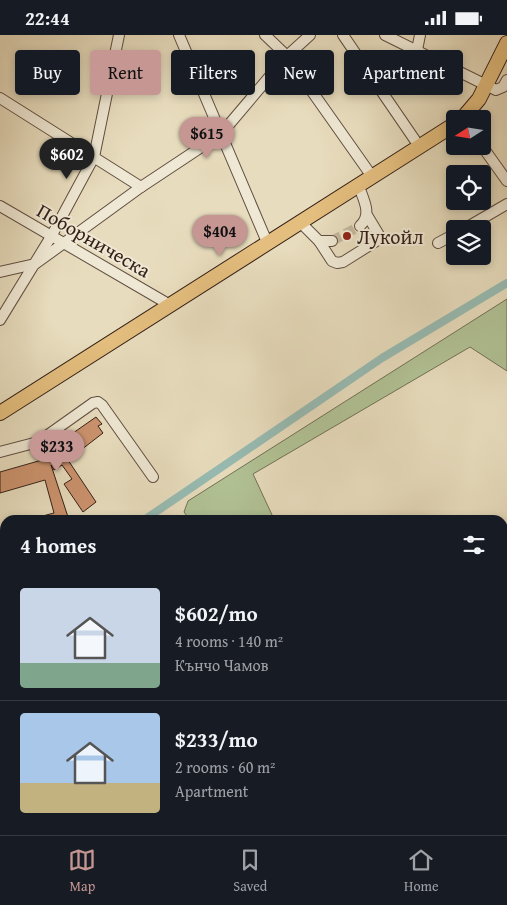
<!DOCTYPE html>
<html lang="en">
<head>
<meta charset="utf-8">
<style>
	body { margin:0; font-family:"Gentium Book Plus",serif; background:#242831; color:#f1f3f6; height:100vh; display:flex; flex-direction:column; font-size:19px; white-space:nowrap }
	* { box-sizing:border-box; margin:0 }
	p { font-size:16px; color:#9ea1a6 }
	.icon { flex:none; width:28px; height:28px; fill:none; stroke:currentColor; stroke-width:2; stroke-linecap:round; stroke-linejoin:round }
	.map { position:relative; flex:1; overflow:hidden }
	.panel { position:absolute; left:0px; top:480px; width:508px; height:320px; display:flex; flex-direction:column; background:#171b24; border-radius:15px 15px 0 0; box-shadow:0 2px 8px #0003 }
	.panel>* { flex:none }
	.banner { position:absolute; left:15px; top:15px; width:478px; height:45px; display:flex; gap:10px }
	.needle { width:32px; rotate:258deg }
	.tools { position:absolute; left:446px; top:75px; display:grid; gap:10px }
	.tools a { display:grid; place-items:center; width:45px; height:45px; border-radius:5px; background:#171b24; box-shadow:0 2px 8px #0003; font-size:25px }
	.price { position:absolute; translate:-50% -42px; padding:0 11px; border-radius:18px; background:#c59692; color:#111; font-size:16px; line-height:32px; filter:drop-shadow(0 1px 2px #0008) }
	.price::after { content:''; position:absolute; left:50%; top:30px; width:15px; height:11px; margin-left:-8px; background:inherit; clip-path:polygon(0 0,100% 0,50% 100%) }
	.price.selected { background:#222; color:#fff }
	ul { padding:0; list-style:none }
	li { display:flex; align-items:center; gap:15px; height:125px; padding:0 20px }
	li+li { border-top:1px solid #363941 }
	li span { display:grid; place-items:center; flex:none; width:140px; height:100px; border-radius:5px; color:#555 }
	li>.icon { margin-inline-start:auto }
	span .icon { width:60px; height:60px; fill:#fffc; stroke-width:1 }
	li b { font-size:21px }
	h2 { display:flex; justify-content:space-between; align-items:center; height:60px; padding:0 20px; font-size:21px }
	.tag { padding:0 18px; border-radius:5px; background:#171b24; box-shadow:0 2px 8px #0003; font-size:18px; line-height:45px }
	.tag.selected { background:#c59692; color:#111 }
	.status { display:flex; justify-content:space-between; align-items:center; height:35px; padding:0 25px; background:#171b24; direction:ltr }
	.status svg { height:14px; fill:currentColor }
	.tabs { display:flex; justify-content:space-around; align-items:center; height:70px; border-top:1px solid #363941; background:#171b24; font-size:14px; color:#9ea1a6 }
	.tabs a { display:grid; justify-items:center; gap:2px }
	.tabs .selected { color:#c59692 }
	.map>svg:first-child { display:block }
	.green { fill:#b1c295; stroke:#727056 }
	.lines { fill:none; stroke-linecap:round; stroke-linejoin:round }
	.canal { stroke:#97bbb2; stroke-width:8 }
	.building { fill:#cb926d; stroke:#331f18 }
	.minor-tunnel { stroke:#c3b69c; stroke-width:10; stroke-dasharray:10 5; stroke-linecap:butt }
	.minor-casing { stroke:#604e41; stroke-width:12 }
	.major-casing { stroke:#331f18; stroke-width:16 }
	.path { stroke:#331f18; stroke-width:1; stroke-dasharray:1 2.5; stroke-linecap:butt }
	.minor { stroke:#efe8d4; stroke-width:10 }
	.major { stroke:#e4be7e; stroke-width:14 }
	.poi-dot { fill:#8f2418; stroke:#efe8d4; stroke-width:2 }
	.labels { text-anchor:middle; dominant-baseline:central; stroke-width:4; stroke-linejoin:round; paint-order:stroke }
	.poi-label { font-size:20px; fill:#331f18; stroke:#efe8d4; text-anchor:start }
	.street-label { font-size:20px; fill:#331f18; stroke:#efe8d4 }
</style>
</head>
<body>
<div class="status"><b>22:44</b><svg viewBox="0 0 49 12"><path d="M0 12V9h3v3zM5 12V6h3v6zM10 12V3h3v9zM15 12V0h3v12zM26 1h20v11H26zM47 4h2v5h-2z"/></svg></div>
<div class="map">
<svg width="507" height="800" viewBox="0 0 507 800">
	<rect width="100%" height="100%" fill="#e7dcbd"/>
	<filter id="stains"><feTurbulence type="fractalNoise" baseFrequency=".004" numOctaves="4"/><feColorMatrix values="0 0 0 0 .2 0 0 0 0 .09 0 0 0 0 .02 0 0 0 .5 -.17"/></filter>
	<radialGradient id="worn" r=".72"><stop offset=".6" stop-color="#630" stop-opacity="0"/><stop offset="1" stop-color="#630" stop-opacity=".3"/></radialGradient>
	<path class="green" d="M507,264V336L470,312L253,439L273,482L270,485H190L184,477L188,466Z"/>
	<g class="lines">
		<g class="canal">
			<path d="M144,485L382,323L507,248"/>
			<path d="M0,570L5,568"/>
		</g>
	</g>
	<path class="building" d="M96,382L102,389L98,391L103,398L68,425L96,467L83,477L64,449L72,444L62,430L54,435L51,430L69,485H35V483L54,478L45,445L0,458V437L42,425L56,417L53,412Z"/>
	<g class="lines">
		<path class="minor-tunnel" d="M332,206L360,191"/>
		<defs>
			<g id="minor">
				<path d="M179,0L267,207"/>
				<path d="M265,0L287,21L371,140"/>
				<path d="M343,0L419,111"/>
				<path d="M385,0L496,55L503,52L507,45"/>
				<path d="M417,15L420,0"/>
				<path d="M0,63L141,152"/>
				<path d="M482,111L507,146"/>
				<path d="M358,149C363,164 373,179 360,191"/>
				<path d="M0,171L170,270"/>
				<path d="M301,188L319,206H332"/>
				<path d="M464,194L507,169"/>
				<path d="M319,206L332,226L337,228L343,227L378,205L379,200L367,180"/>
				<path d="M438,208L455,199"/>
				<path d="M0,237L35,229L141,152L221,99L287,21L310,0"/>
				<path d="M0,285L52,200L94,122L119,0"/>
				<path d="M0,417L38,407L93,368L98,367L102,370L153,442"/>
				<path d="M0,751L5,750"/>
				<path d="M107,795L108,800"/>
			</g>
			<g id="major">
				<path d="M462,84L479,64L507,8"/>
				<path d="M0,378L455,89"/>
			</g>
		</defs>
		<use href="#minor" class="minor-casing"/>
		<use href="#major" class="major-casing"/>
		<path class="path" d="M502,576L507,573"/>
		<use href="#minor" class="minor"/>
		<use href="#major" class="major"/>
	</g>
	<circle class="poi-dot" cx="347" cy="201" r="5"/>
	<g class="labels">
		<g class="poi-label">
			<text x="357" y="201">Лукойл</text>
		</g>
		<g class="street-label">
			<text transform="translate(94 205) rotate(30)">Поборническа</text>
		</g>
	</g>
	<rect width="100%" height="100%" filter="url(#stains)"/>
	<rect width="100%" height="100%" fill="url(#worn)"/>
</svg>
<div class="tools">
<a><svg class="needle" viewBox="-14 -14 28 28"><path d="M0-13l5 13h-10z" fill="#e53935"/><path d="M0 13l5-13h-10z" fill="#9ea1a6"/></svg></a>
<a><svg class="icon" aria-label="locate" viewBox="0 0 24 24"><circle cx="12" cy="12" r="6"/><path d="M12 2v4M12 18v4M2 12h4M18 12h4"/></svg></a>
<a><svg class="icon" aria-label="layers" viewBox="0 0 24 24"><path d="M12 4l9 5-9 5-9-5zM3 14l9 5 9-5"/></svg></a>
</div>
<b class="price" style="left:207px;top:124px">$615</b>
<b class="price selected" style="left:67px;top:145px">$602</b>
<b class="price" style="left:220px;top:222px">$404</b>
<b class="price" style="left:57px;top:437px">$233</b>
<div class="banner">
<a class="tag">Buy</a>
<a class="tag selected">Rent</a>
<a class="tag">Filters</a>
<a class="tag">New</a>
<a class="tag">Apartment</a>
</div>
<section class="panel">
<h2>4 homes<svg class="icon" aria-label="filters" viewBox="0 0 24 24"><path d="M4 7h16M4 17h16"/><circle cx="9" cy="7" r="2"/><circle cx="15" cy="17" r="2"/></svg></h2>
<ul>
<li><span style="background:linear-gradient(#c9d6e8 75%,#7fa58c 0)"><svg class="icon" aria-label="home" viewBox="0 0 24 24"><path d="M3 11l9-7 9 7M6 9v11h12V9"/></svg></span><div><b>$602/mo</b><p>4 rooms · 140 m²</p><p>Кънчо Чамов</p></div></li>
<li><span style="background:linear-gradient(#a9c7e8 70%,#c2b280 0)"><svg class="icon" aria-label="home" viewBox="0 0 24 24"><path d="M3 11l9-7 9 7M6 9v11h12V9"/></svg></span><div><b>$233/mo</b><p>2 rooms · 60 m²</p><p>Apartment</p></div></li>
</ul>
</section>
</div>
<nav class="tabs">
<a class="selected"><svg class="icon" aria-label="map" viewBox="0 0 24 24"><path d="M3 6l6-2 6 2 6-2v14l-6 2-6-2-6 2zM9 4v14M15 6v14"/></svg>Map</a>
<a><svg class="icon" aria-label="saved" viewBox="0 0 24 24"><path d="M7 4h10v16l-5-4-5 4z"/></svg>Saved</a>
<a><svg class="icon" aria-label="home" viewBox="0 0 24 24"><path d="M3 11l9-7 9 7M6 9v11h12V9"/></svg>Home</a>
</nav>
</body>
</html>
